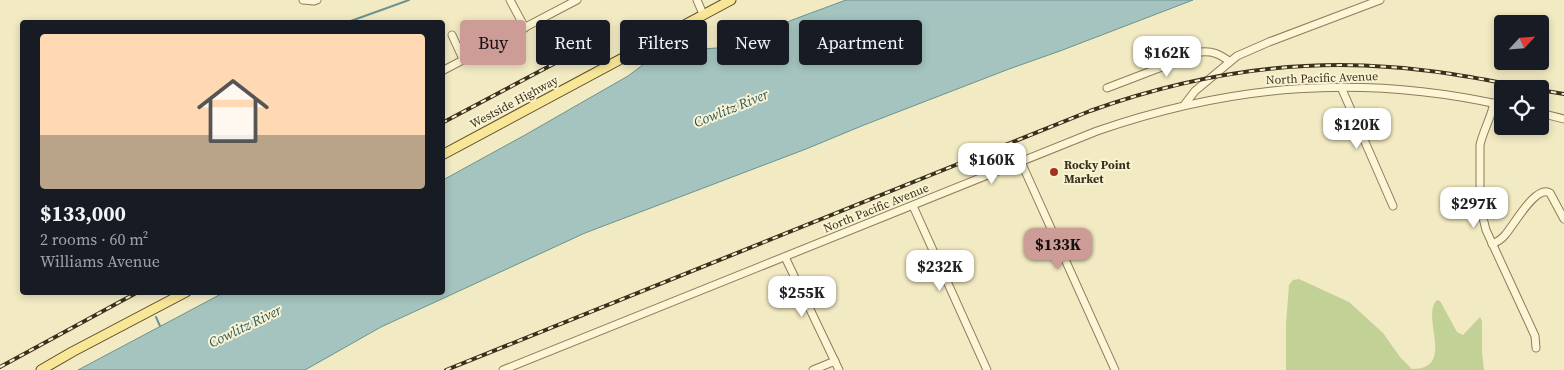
<!DOCTYPE html>
<html lang="en">
<head>
<meta charset="utf-8">
<style>
	body { margin:0; font-family:"Source Serif 4",serif; background:#242831; color:#f1f3f6; height:100vh; display:flex; flex-direction:column; font-size:19px; white-space:nowrap }
	* { box-sizing:border-box; margin:0 }
	p { font-size:16px; color:#9ea1a6 }
	.icon { flex:none; width:28px; height:28px; fill:none; stroke:currentColor; stroke-width:2; stroke-linecap:round; stroke-linejoin:round }
	.map { position:relative; flex:1; overflow:hidden }
	.side { position:absolute; left:20px; top:20px; width:425px; height:275px; display:flex; flex-direction:column; background:#171b24; border-radius:5px; box-shadow:0 2px 8px #0003 }
	.side>* { flex:none }
	.banner { position:absolute; left:460px; top:20px; width:475px; height:45px; display:flex; gap:10px }
	.needle { width:32px; rotate:64deg }
	.controls { position:absolute; left:1494px; top:15px; display:grid; gap:10px }
	.controls a { display:grid; place-items:center; width:55px; height:55px; border-radius:5px; background:#171b24; box-shadow:0 2px 8px #0003; font-size:25px }
	.price { position:absolute; translate:-50% -42px; padding:0 11px; border-radius:10px; background:#fff; color:#222; font-size:16px; line-height:32px; filter:drop-shadow(0 1px 2px #0008) }
	.price::after { content:''; position:absolute; left:50%; top:30px; width:15px; height:11px; margin-left:-8px; background:inherit; clip-path:polygon(0 0,100% 0,50% 100%) }
	.price.active { background:#ce9c97; color:#111 }
	ul { padding:0; list-style:none }
	li { display:grid; align-content:center; gap:10px; height:265px; padding:0 20px }
	li+li { border-top:1px solid #363941 }
	li span { display:grid; place-items:center; height:155px; border-radius:5px; color:#555 }
	li>.icon { margin-inline-start:auto }
	span .icon { width:90px; height:90px; fill:#fffc; stroke-width:1 }
	li b { font-size:21px }
	.tag { padding:0 18px; border-radius:5px; background:#171b24; box-shadow:0 2px 8px #0003; font-size:18px; line-height:45px }
	.tag.active { background:#ce9c97; color:#111 }
	.map>svg:first-child { display:block }
	.green { fill:#c2d195 }
	.water { fill:#a5c4bf; stroke:#6a948f }
	.lines { fill:none; stroke-linecap:round; stroke-linejoin:round }
	.stream { stroke:#6a948f; stroke-width:2 }
	.minor-casing { stroke:#8e7c57; stroke-width:9 }
	.major-casing { stroke:#5b482c; stroke-width:11 }
	.minor { stroke:#fcf6d6; stroke-width:7 }
	.major { stroke:#f8e797; stroke-width:9 }
	.rail-casing { stroke:#3c301d; stroke-width:4 }
	.rail { stroke:#f9f3d3; stroke-width:2; stroke-dasharray:5.5; stroke-linecap:butt }
	.poi-dot { fill:#a33222; stroke:#f9f3d3; stroke-width:2 }
	.labels { text-anchor:middle; dominant-baseline:central; stroke-width:4; stroke-linejoin:round; paint-order:stroke }
	.street-label { font-size:12px; fill:#3c301d; stroke:#f9f3d3 }
	.poi-label { font-size:12px; font-weight:bold; fill:#3c301d; stroke:#f9f3d3; text-anchor:start }
	.water-label { font-size:14px; font-style:italic; fill:#2b5a5d; stroke:#f9f3d3 }
</style>
</head>
<body>
<div class="map">
<svg width="1564" height="370" viewBox="0 0 1564 370">
	<rect width="100%" height="100%" fill="#f2eac2"/>
	<path class="green" d="M1299,279L1349,302L1383,333L1400,357L1412,369C1457,369 1420,317 1437,300L1440,301L1457,332L1463,335L1480,317L1482,321V353L1484,370H1286V324L1289,285L1293,280Z"/>
	<path class="water" d="M846,0H1193L1060,51L1009,69L864,125L806,149L585,233L381,327L305,370H78L223,293L442,292L443,180L525,135L628,76L644,64L661,56L684,50L734,47L792,20Z"/>
	<g class="lines">
		<g class="stream">
			<path d="M348,22L409,0"/>
			<path d="M156,317L160,326"/>
		</g>
		<defs>
			<g id="minor">
				<path d="M303,0L314,1L317,0"/>
				<path d="M510,0L525,28"/>
				<path d="M697,0L703,14"/>
				<path d="M452,35L463,59"/>
				<path d="M442,71L577,0"/>
				<path d="M1341,87L1393,206"/>
				<path d="M1107,88L1201,52C1213,51 1219,54 1229,61"/>
				<path d="M1494,103C1491,118 1483,131 1480,145V206L1486,230L1535,336L1536,348"/>
				<path d="M1185,104L1195,91L1237,56L1269,42L1380,0"/>
				<path d="M1540,113L1564,119"/>
				<path d="M1021,162L1115,370"/>
				<path d="M913,206L987,370"/>
				<path d="M1492,244C1497,242 1502,239 1505,235C1514,225 1536,184 1550,193L1564,219"/>
				<path d="M785,257L839,370"/>
				<path d="M503,370L1097,131C1233,84 1362,74 1502,105"/>
				<path d="M813,370L835,361"/>
			</g>
			<g id="major">
				<path d="M442,155L731,0"/>
				<path d="M41,370L72,352L186,292"/>
			</g>
		</defs>
		<use href="#minor" class="minor-casing"/>
		<use href="#major" class="major-casing"/>
		<use href="#minor" class="minor"/>
		<use href="#major" class="major"/>
		<defs>
			<g id="rail">
				<path d="M1540,90L1564,94"/>
				<path d="M442,123L597,41"/>
				<path d="M0,367L138,292"/>
				<path d="M446,370L1090,111C1185,77 1288,59 1389,67C1438,70 1486,80 1535,89"/>
			</g>
		</defs>
		<use href="#rail" class="rail-casing"/>
		<use href="#rail" class="rail"/>
	</g>
	<circle class="poi-dot" cx="1054" cy="172" r="5"/>
	<g class="labels">
		<g class="street-label">
			<text transform="translate(1322 78) rotate(-2)">North Pacific Avenue</text>
			<text transform="translate(514 102) rotate(-28)">Westside Highway</text>
			<text transform="translate(876 208) rotate(-22)">North Pacific Avenue</text>
		</g>
		<g class="poi-label">
			<text x="1064" y="165">Rocky Point<tspan x="1064" dy="14">Market</tspan></text>
		</g>
		<g class="water-label">
			<text transform="translate(731 108) rotate(-22)">Cowlitz River</text>
			<text transform="translate(245 326) rotate(-26)">Cowlitz River</text>
		</g>
	</g>
</svg>
<div class="controls">
<a><svg class="needle" viewBox="-14 -14 28 28"><path d="M0-13l5 13h-10z" fill="#e53935"/><path d="M0 13l5-13h-10z" fill="#9ea1a6"/></svg></a>
<a><svg class="icon" aria-label="locate" viewBox="0 0 24 24"><circle cx="12" cy="12" r="6"/><path d="M12 2v4M12 18v4M2 12h4M18 12h4"/></svg></a>
</div>
<b class="price" style="left:1167px;top:78px">$162K</b>
<b class="price" style="left:1357px;top:150px">$120K</b>
<b class="price" style="left:992px;top:185px">$160K</b>
<b class="price" style="left:1474px;top:229px">$297K</b>
<b class="price active" style="left:1058px;top:270px">$133K</b>
<b class="price" style="left:940px;top:292px">$232K</b>
<b class="price" style="left:802px;top:318px">$255K</b>
<div class="banner">
<a class="tag active">Buy</a>
<a class="tag">Rent</a>
<a class="tag">Filters</a>
<a class="tag">New</a>
<a class="tag">Apartment</a>
</div>
<section class="side">
<ul>
<li><span style="background:linear-gradient(#ffd9b3 65%,#b9a48a 0)"><svg class="icon" aria-label="home" viewBox="0 0 24 24"><path d="M3 11l9-7 9 7M6 9v11h12V9"/></svg></span><div><b>$133,000</b><p>2 rooms · 60 m²</p><p>Williams Avenue</p></div></li>
</ul>
</section>
</div>
</body>
</html>
